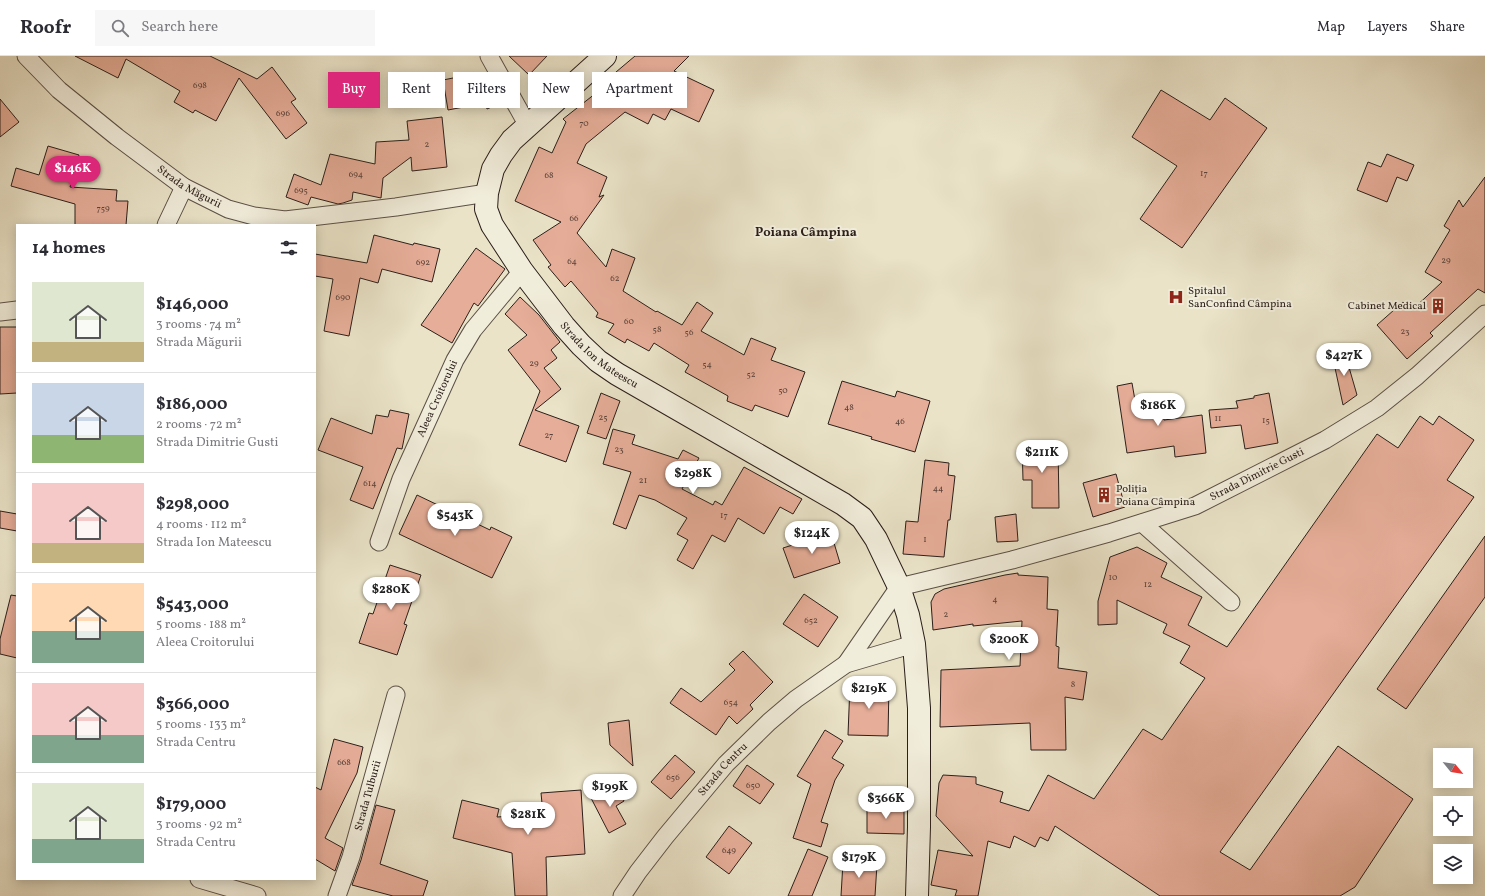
<!DOCTYPE html>
<html lang="en">
<head>
<meta charset="utf-8">
<style>
	body { margin:0; font-family:Vollkorn,serif; background:#f7f7f7; color:#2b2b33; height:100vh; display:flex; flex-direction:column; font-size:15px; white-space:nowrap }
	* { box-sizing:border-box; margin:0 }
	p { font-size:13px; color:#7c7c81 }
	.icon { flex:none; width:22px; height:22px; fill:none; stroke:currentColor; stroke-width:2; stroke-linecap:round; stroke-linejoin:round }
	.map { position:relative; flex:1; overflow:hidden }
	.panel { position:absolute; left:16px; top:168px; width:300px; height:656px; display:flex; flex-direction:column; background:#fff; border-radius:0px; box-shadow:0 2px 10px #0003 }
	.panel>* { flex:none }
	.hud { position:absolute; left:328px; top:16px; width:380px; height:36px; display:flex; gap:8px }
	.needle { width:26px; rotate:120deg }
	.buttons { position:absolute; left:1433px; top:692px; display:grid; gap:8px }
	.buttons a { display:grid; place-items:center; width:40px; height:40px; border-radius:0px; background:#fff; box-shadow:0 2px 10px #0003; font-size:20px }
	.price { position:absolute; translate:-50% -34px; padding:0 9px; border-radius:14px; background:#fff; color:#222; font-size:13px; line-height:26px; filter:drop-shadow(0 1px 2px #0008) }
	.price::after { content:''; position:absolute; left:50%; top:24px; width:12px; height:9px; margin-left:-6px; background:inherit; clip-path:polygon(0 0,100% 0,50% 100%) }
	.price.current { background:#db2777; color:#fff }
	ul { padding:0; list-style:none }
	li { display:flex; align-items:center; gap:12px; height:100px; padding:0 16px }
	li+li { border-top:1px solid #e1e1e2 }
	li span { display:grid; place-items:center; flex:none; width:112px; height:80px; border-radius:0px; color:#555 }
	li>.icon { margin-inline-start:auto }
	span .icon { width:48px; height:48px; fill:#fffc; stroke-width:1 }
	li b { font-size:17px }
	h2 { display:flex; justify-content:space-between; align-items:center; height:48px; padding:0 16px; font-size:17px }
	.tag { padding:0 14px; border-radius:0px; background:#fff; box-shadow:0 2px 10px #0003; font-size:14px; line-height:36px }
	.tag.current { background:#db2777; color:#fff }
	header { display:flex; align-items:center; gap:24px; box-sizing:border-box; height:56px; padding:0 20px; background:#fff; border-bottom:1px solid #e1e1e2 }
	header strong { font-size:19px }
	nav { display:flex; gap:22px; margin-inline-start:auto; font-size:14px }
	.search { width:280px; height:36px; background:#f7f7f7; display:flex; align-items:center; gap:10px; box-sizing:border-box; padding:0 14px; border-radius:0px; color:#7c7c81; font-size:15px }
	.map>svg:first-child { display:block }
	.building { fill:#e6ad98; stroke:#2b1f1a }
	.lines { fill:none; stroke-linecap:round; stroke-linejoin:round }
	.street-casing { stroke:#5b5046; stroke-width:19 }
	.secondary-casing { stroke:#2b1f1a; stroke-width:24 }
	.street { stroke:#f1eddb; stroke-width:17 }
	.secondary { stroke:#f1eddb; stroke-width:22 }
	.labels { text-anchor:middle; dominant-baseline:central; stroke-width:4; stroke-linejoin:round; paint-order:stroke }
	.number-label { font-size:9px; fill:#5a423a }
	.street-label { font-size:11px; fill:#2b1f1a; stroke:#f1eddb }
	.poi-label { font-size:11px; fill:#2b1f1a; stroke:#f1eddb; text-anchor:start }
	.quarter-label { font-size:13px; font-weight:bold; fill:#2b1f1a; stroke:#f1eddb }
</style>
</head>
<body>
<header>
<strong>Roofr</strong>
<div class="search"><svg class="icon" aria-label="search" viewBox="0 0 24 24"><circle cx="10" cy="10" r="6"/><path d="M15 15l6 6"/></svg>Search here</div>
<nav><a>Map</a><a>Layers</a><a>Share</a></nav>
</header>
<div class="map">
<svg width="1485" height="840" viewBox="0 0 1485 840">
	<rect width="100%" height="100%" fill="#eae3c8"/>
	<filter id="stains"><feTurbulence type="fractalNoise" baseFrequency=".005" numOctaves="4"/><feColorMatrix values="0 0 0 0 .2 0 0 0 0 .09 0 0 0 0 .02 0 0 0 .5 -.17"/></filter>
	<radialGradient id="worn" r=".72"><stop offset=".6" stop-color="#630" stop-opacity="0"/><stop offset="1" stop-color="#630" stop-opacity=".3"/></radialGradient>
	<g class="building">
		<path d="M75,0H210L257,23L272,11L296,43L291,46L307,67L286,83L239,22L216,65L195,54L193,57L174,46L180,35L126,3L118,22Z"/>
		<path d="M509,0H547L529,19Z"/>
		<path d="M635,0H689L674,15L714,34L699,66L671,53L665,64L653,58L648,68L625,56L586,88L577,107L607,121L599,141L604,139L577,177L606,211L612,193L635,202L623,235L656,256L657,255L682,269L697,246L713,257L701,275L744,299L751,282L776,292L771,304L805,316L788,361L755,349L752,355L727,345L728,340L685,316L689,309L654,287L649,295L627,283L625,287L608,277L614,268L596,261L598,257L571,225L565,231L548,211L551,209L533,184L561,166L515,145L539,91L552,97L566,66L563,63L605,30L603,27Z"/>
		<path d="M468,19L470,28L489,20L503,46L487,53L485,47L448,54L443,24Z"/>
		<path d="M1161,34L1210,64L1225,42L1267,72L1182,192L1140,163L1177,110L1132,81Z"/>
		<path d="M0,43L19,66L0,81Z"/>
		<path d="M442,61L447,111L412,115L411,101L383,122L381,142L353,136L352,144L343,147L338,148L311,141L308,149L286,141L294,118L321,129L330,98L375,108L376,86L409,84L407,65Z"/>
		<path d="M48,90L79,99L70,131L117,134L116,145H128L126,169H75V148L11,130L16,112L39,119Z"/>
		<path d="M1387,98L1414,109L1407,125L1397,121L1387,146L1357,134L1368,106L1381,111Z"/>
		<path d="M1485,121V237L1478,233L1430,277L1433,280L1407,303L1377,269L1403,246L1411,255L1442,226L1425,216L1450,174L1444,170L1459,144L1463,151Z"/>
		<path d="M374,179L413,189L414,187L440,193L432,226L382,213L378,227L360,222L349,280L324,275L333,223L315,220V198L367,207Z"/>
		<path d="M476,192L505,213L478,250L474,247L452,287L421,269Z"/>
		<path d="M520,241L539,259L560,286L551,294L557,302L544,312L561,333L535,354L579,370L566,406L519,389L540,335L508,294L527,279L505,258Z"/>
		<path d="M0,271H17V337L0,338Z"/>
		<path d="M1344,294L1357,339L1343,349L1332,298Z"/>
		<path d="M842,325L895,341L897,335L930,345L915,396L871,383L872,381L828,368Z"/>
		<path d="M1132,327L1136,350L1161,346L1164,364L1202,359L1206,397L1175,401L1174,390L1127,397L1117,330Z"/>
		<path d="M601,337L620,345L606,383L587,377Z"/>
		<path d="M1269,337L1278,387L1245,393L1241,369L1211,372L1209,354L1238,352L1236,345L1254,342V340Z"/>
		<path d="M390,354L409,358L402,393L397,392L373,453L350,444L363,411L318,394L331,362L372,378L376,359L388,361Z"/>
		<path d="M1420,360L1433,369L1439,360L1474,384L1447,424L1474,441L1220,796L1250,814L1338,690L1413,743L1355,831L1340,840H1160L1055,770L1048,785L1040,781L1035,791L1014,780L1010,792L988,785L978,840H955L957,834L931,829L938,794L973,800L936,760L939,727L943,719L976,721V728L1003,736L1000,746L1029,755L1048,719L1094,743L1143,673L1162,684L1205,622L1180,607L1190,590L1163,577L1167,568L1117,544V568L1098,569V545L1110,501L1137,491L1167,507L1161,521L1202,541L1188,569L1227,591L1377,378L1398,392Z"/>
		<path d="M613,373L635,379L632,388L678,403L683,394L699,402L682,433L713,449L715,445L722,449L744,411L802,443L793,458L780,451L764,478L738,462L725,486L712,479L693,513L677,504L688,484L677,478L687,462L655,444L639,439L626,473L613,468L631,416L603,408Z"/>
		<path d="M1022,388H1058L1059,452H1032V424H1023Z"/>
		<path d="M925,404L949,407L948,419L955,420L950,464H948L944,501L903,498L906,465L918,466Z"/>
		<path d="M1116,418L1125,451L1093,461L1083,427Z"/>
		<path d="M417,439L490,474L491,471L512,481L492,522L399,478Z"/>
		<path d="M0,455L17,458V475L0,472Z"/>
		<path d="M1016,458L1018,485L997,486L995,461Z"/>
		<path d="M831,477L840,507L794,522L783,492Z"/>
		<path d="M1485,480V541L1406,653L1377,633Z"/>
		<path d="M390,509L421,519L404,568L407,569L397,599L359,587L369,557L373,558Z"/>
		<path d="M1018,517V519L1048,521L1047,553L1058,554L1056,590L1059,591L1058,612L1087,616L1083,644L1065,641L1066,694H1031L1030,667L940,671L941,614L1020,610L1022,565L973,570V568L933,574L931,546L935,538L944,533L1005,519Z"/>
		<path d="M804,538L838,561L818,591L783,568Z"/>
		<path d="M11,539L17,540V602L0,598V583Z"/>
		<path d="M743,595L773,626L750,649L753,653L737,668L729,660L716,679L670,647L681,632L701,646L735,614L729,608Z"/>
		<path d="M850,628L889,629L888,680L848,679Z"/>
		<path d="M629,664L633,710L610,689L608,667Z"/>
		<path d="M825,674L843,685L832,702L844,709L835,724L821,766L828,768L821,791L793,782L811,728L797,720Z"/>
		<path d="M334,683L363,691L357,717L325,782L343,792L335,815L315,803V731L321,734Z"/>
		<path d="M675,699L695,716L671,743L651,726Z"/>
		<path d="M747,709L774,728L760,748L733,730Z"/>
		<path d="M616,729L624,745L616,750L626,768L609,777L591,742Z"/>
		<path d="M581,734L585,798L546,801L547,840H515L512,797L453,782L462,744L499,753L497,761L543,758L541,737Z"/>
		<path d="M376,749L395,754L380,808L428,825L423,840H393L352,829L361,804Z"/>
		<path d="M867,750L904,751V778L867,777Z"/>
		<path d="M729,770L752,787L729,818L706,801Z"/>
		<path d="M808,793L828,801L812,840H788Z"/>
		<path d="M843,806L877,808L875,840H841Z"/>
	</g>
	<g class="lines">
		<defs>
			<g id="street">
				<path id="s1" d="M26,0L59,34L117,81L184,131L228,153L254,160L285,164L396,151L487,137"/>
				<path d="M489,0L528,70"/>
				<path d="M166,169L184,131"/>
				<path d="M0,256L17,254"/>
				<path d="M1142,467L1231,546"/>
				<path id="s2" d="M379,486L401,423L455,304L473,274L522,215"/>
				<path id="s3" d="M846,608L899,531L1012,504L1109,477L1195,450L1325,384L1377,352L1417,320L1485,258"/>
				<path d="M199,823L257,840"/>
				<path id="s4" d="M337,840L351,801L396,639"/>
				<path id="s5" d="M622,840L638,816L665,781L726,708L769,666L796,643L846,608L914,588"/>
			</g>
			<g id="secondary">
				<path id="s6" d="M605,0L512,84L501,99L493,113L487,137L486,153L492,169L522,215L564,270L581,289L598,305L617,318L843,448L862,462L876,483L899,531L908,559L914,588L919,652V771L917,840"/>
			</g>
		</defs>
		<use href="#street" class="street-casing"/>
		<use href="#secondary" class="secondary-casing"/>
		<use href="#street" class="street"/>
		<use href="#secondary" class="secondary"/>
	</g>
	<defs>
		<symbol id="hospital-bare" viewBox="-9 -9 18 18"><path d="M-5-5h3v3.5h4V-5h3V5h-3V1.5h-4V5h-3Z" fill="#8f2418" stroke="#f1eddb" stroke-width="2.5" paint-order="stroke"/></symbol>
		<symbol id="building-bare" viewBox="-9 -9 18 18"><path d="M-4-6H4V6H1V3H-1V6H-4ZM-2.5-4.3h1.7v1.8h-1.7ZM.8-4.3h1.7v1.8H.8ZM-2.5-1h1.7V.8h-1.7ZM.8-1h1.7V.8H.8Z" fill="#8f2418" stroke="#f1eddb" stroke-width="2.5" paint-order="stroke"/></symbol>
	</defs>
	<g fill-rule="evenodd">
		<use href="#hospital-bare" x="1165" y="230" width="22" height="22"/>
		<use href="#building-bare" x="1427" y="239" width="22" height="22"/>
		<use href="#building-bare" x="1093" y="428" width="22" height="22"/>
	</g>
	<g class="labels">
		<g class="number-label">
			<text x="200" y="29">698</text>
			<text x="283" y="57">696</text>
			<text x="584" y="67">70</text>
			<text x="427" y="88">2</text>
			<text x="1204" y="117">17</text>
			<text x="356" y="118">694</text>
			<text x="549" y="119">68</text>
			<text x="301" y="134">695</text>
			<text x="103" y="152">759</text>
			<text x="574" y="162">66</text>
			<text x="1446" y="204">29</text>
			<text x="572" y="205">64</text>
			<text x="423" y="206">692</text>
			<text x="615" y="222">62</text>
			<text x="343" y="241">690</text>
			<text x="629" y="265">60</text>
			<text x="657" y="273">58</text>
			<text x="1405" y="275">23</text>
			<text x="689" y="276">56</text>
			<text x="534" y="307">29</text>
			<text x="707" y="308">54</text>
			<text x="751" y="318">52</text>
			<text x="783" y="334">50</text>
			<text x="849" y="351">48</text>
			<text x="603" y="361">25</text>
			<text x="1218" y="362">11</text>
			<text x="1266" y="364">15</text>
			<text x="900" y="365">46</text>
			<text x="549" y="379">27</text>
			<text x="619" y="393">23</text>
			<text x="643" y="424">21</text>
			<text x="370" y="427">614</text>
			<text x="938" y="432">44</text>
			<text x="724" y="459">17</text>
			<text x="925" y="483">1</text>
			<text x="1113" y="521">10</text>
			<text x="1148" y="528">12</text>
			<text x="995" y="543">4</text>
			<text x="946" y="558">2</text>
			<text x="811" y="564">652</text>
			<text x="1073" y="628">8</text>
			<text x="731" y="646">654</text>
			<text x="344" y="706">668</text>
			<text x="673" y="721">656</text>
			<text x="753" y="729">650</text>
			<text x="729" y="794">649</text>
		</g>
		<g class="street-label">
			<text stroke="none"><textPath href="#s1" startOffset="210">Strada Măgurii</textPath></text>
			<text stroke="none"><textPath href="#s6" startOffset="388">Strada Ion Mateescu</textPath></text>
			<text stroke="none"><textPath href="#s2" startOffset="155">Aleea Croitorului</textPath></text>
			<text stroke="none"><textPath href="#s3" startOffset="470">Strada Dimitrie Gusti</textPath></text>
			<text stroke="none"><textPath href="#s5" startOffset="162">Strada Centru</textPath></text>
			<text stroke="none"><textPath href="#s4" startOffset="105">Strada Tulburii</textPath></text>
		</g>
		<g class="poi-label">
			<text x="1188" y="235">Spitalul<tspan x="1188" dy="13">SanConfind Câmpina</tspan></text>
			<text x="1426" y="250" text-anchor="end">Cabinet Medical</text>
			<text x="1116" y="433">Poliția<tspan x="1116" dy="13">Poiana Câmpina</tspan></text>
		</g>
		<g class="quarter-label">
			<text x="806" y="177">Poiana Câmpina</text>
		</g>
	</g>
	<rect width="100%" height="100%" filter="url(#stains)"/>
	<rect width="100%" height="100%" fill="url(#worn)"/>
</svg>
<div class="buttons">
<a><svg class="needle" viewBox="-14 -14 28 28"><path d="M0-13l5 13h-10z" fill="#e53935"/><path d="M0 13l5-13h-10z" fill="#7c7c81"/></svg></a>
<a><svg class="icon" aria-label="locate" viewBox="0 0 24 24"><circle cx="12" cy="12" r="6"/><path d="M12 2v4M12 18v4M2 12h4M18 12h4"/></svg></a>
<a><svg class="icon" aria-label="layers" viewBox="0 0 24 24"><path d="M12 4l9 5-9 5-9-5zM3 14l9 5 9-5"/></svg></a>
</div>
<b class="price current" style="left:73px;top:134px">$146K</b>
<b class="price" style="left:1344px;top:321px">$427K</b>
<b class="price" style="left:1158px;top:371px">$186K</b>
<b class="price" style="left:1042px;top:418px">$211K</b>
<b class="price" style="left:693px;top:439px">$298K</b>
<b class="price" style="left:455px;top:481px">$543K</b>
<b class="price" style="left:812px;top:499px">$124K</b>
<b class="price" style="left:391px;top:555px">$280K</b>
<b class="price" style="left:1009px;top:605px">$200K</b>
<b class="price" style="left:869px;top:654px">$219K</b>
<b class="price" style="left:610px;top:752px">$199K</b>
<b class="price" style="left:886px;top:764px">$366K</b>
<b class="price" style="left:528px;top:780px">$281K</b>
<b class="price" style="left:859px;top:823px">$179K</b>
<div class="hud">
<a class="tag current">Buy</a>
<a class="tag">Rent</a>
<a class="tag">Filters</a>
<a class="tag">New</a>
<a class="tag">Apartment</a>
</div>
<section class="panel">
<h2>14 homes<svg class="icon" aria-label="filters" viewBox="0 0 24 24"><path d="M4 7h16M4 17h16"/><circle cx="9" cy="7" r="2"/><circle cx="15" cy="17" r="2"/></svg></h2>
<ul>
<li><span style="background:linear-gradient(#dfe7d0 75%,#c2b280 0)"><svg class="icon" aria-label="home" viewBox="0 0 24 24"><path d="M3 11l9-7 9 7M6 9v11h12V9"/></svg></span><div><b>$146,000</b><p>3 rooms · 74 m²</p><p>Strada Măgurii</p></div></li>
<li><span style="background:linear-gradient(#c9d6e8 65%,#8fb573 0)"><svg class="icon" aria-label="home" viewBox="0 0 24 24"><path d="M3 11l9-7 9 7M6 9v11h12V9"/></svg></span><div><b>$186,000</b><p>2 rooms · 72 m²</p><p>Strada Dimitrie Gusti</p></div></li>
<li><span style="background:linear-gradient(#f6c9c9 75%,#c2b280 0)"><svg class="icon" aria-label="home" viewBox="0 0 24 24"><path d="M3 11l9-7 9 7M6 9v11h12V9"/></svg></span><div><b>$298,000</b><p>4 rooms · 112 m²</p><p>Strada Ion Mateescu</p></div></li>
<li><span style="background:linear-gradient(#ffd9b3 60%,#7fa58c 0)"><svg class="icon" aria-label="home" viewBox="0 0 24 24"><path d="M3 11l9-7 9 7M6 9v11h12V9"/></svg></span><div><b>$543,000</b><p>5 rooms · 188 m²</p><p>Aleea Croitorului</p></div></li>
<li><span style="background:linear-gradient(#f6c9c9 65%,#7fa58c 0)"><svg class="icon" aria-label="home" viewBox="0 0 24 24"><path d="M3 11l9-7 9 7M6 9v11h12V9"/></svg></span><div><b>$366,000</b><p>5 rooms · 133 m²</p><p>Strada Centru</p></div></li>
<li><span style="background:linear-gradient(#dfe7d0 70%,#7fa58c 0)"><svg class="icon" aria-label="home" viewBox="0 0 24 24"><path d="M3 11l9-7 9 7M6 9v11h12V9"/></svg></span><div><b>$179,000</b><p>3 rooms · 92 m²</p><p>Strada Centru</p></div></li>
</ul>
</section>
</div>
</body>
</html>
